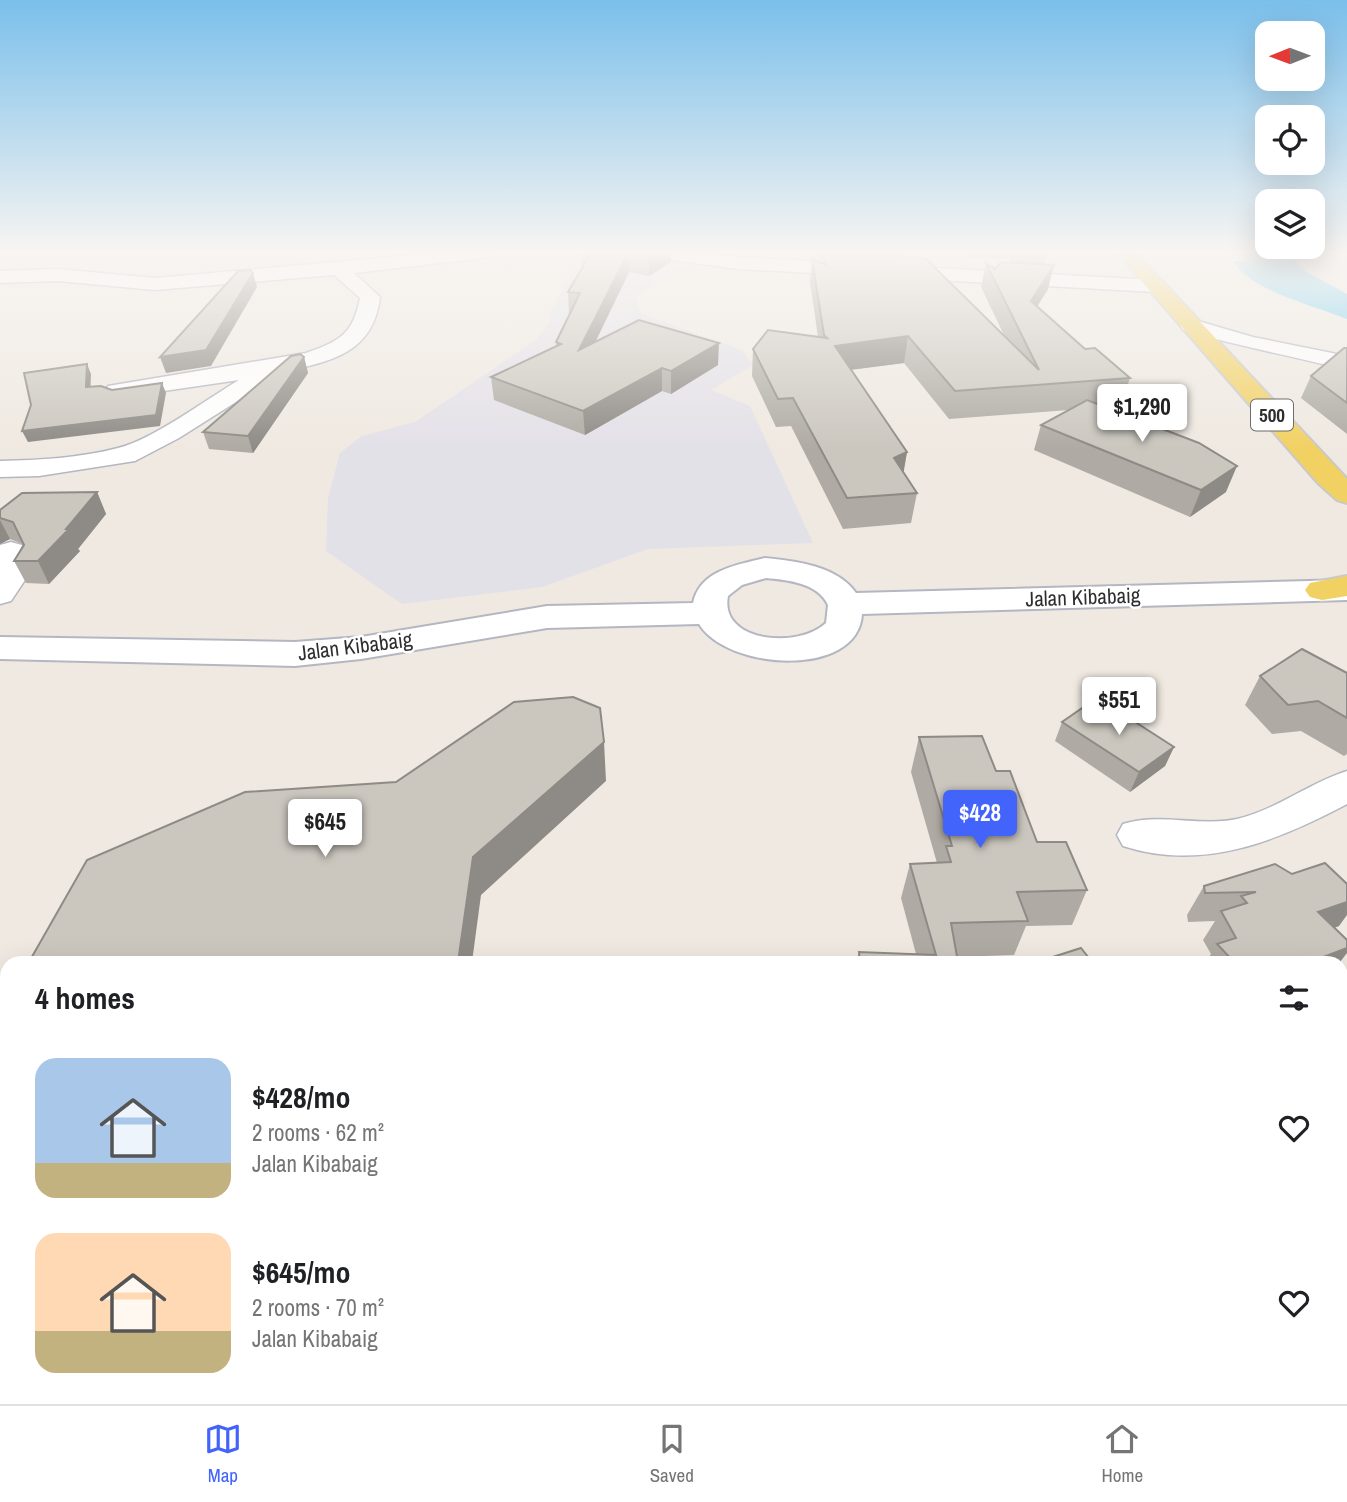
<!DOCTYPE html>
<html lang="en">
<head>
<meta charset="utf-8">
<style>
	body { margin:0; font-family:"Archivo Narrow",sans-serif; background:#f2f2f2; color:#202124; height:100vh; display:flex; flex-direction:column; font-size:26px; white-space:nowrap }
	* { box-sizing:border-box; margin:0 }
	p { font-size:23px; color:#757577 }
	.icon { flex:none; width:38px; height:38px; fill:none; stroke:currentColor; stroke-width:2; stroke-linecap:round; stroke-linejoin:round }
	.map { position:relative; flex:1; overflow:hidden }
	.panel { position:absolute; left:0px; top:956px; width:1348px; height:450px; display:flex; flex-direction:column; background:#fff; border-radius:21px 21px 0 0; box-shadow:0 7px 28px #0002 }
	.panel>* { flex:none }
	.needle { width:46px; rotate:269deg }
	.tools { position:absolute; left:1255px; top:21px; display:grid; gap:14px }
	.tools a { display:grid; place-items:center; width:70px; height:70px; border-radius:14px; background:#fff; box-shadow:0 7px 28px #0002; font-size:35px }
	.price { position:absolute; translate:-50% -60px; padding:0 16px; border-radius:7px; background:#fff; color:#222; font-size:23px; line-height:46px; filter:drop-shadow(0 2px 4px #0008) }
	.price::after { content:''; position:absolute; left:50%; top:42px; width:21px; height:16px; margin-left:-10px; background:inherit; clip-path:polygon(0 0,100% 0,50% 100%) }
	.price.selected { background:#4264fb; color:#fff }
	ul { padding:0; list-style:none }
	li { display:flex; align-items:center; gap:21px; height:175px; padding:0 35px }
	li span { display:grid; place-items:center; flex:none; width:196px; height:140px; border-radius:21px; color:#555 }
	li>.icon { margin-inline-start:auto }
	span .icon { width:84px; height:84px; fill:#fffc; stroke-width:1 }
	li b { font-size:30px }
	h2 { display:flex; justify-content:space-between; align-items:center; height:84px; padding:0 35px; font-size:30px }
	.tabs { display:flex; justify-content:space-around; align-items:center; height:98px; border-top:2px solid #e0e0e0; background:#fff; font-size:19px; color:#757577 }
	.tabs a { display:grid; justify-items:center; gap:4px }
	.tabs .selected { color:#4264fb }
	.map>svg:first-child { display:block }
	.industrial { fill:#e3e1e8 }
	.water { fill:#75cff0 }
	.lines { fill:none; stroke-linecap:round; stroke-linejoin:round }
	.street-casing { stroke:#b4b7c1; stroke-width:3 }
	.secondary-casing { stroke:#b4b7c1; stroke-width:4 }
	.primary-casing { stroke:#c9c9c9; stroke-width:4 }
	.street { fill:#fff; fill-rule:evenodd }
	.secondary { fill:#fff; fill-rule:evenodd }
	.primary { fill:#f2d163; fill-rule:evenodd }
	.wall { fill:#afaba4 }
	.shaded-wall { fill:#8e8b86 }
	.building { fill:#cbc7bf; stroke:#8e8b86; stroke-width:2 }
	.labels { text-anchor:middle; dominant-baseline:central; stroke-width:5; stroke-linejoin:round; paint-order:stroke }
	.shield { fill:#fff; stroke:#6d6d6d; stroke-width:2 }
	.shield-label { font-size:19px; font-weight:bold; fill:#2e2e2e }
	.street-label { font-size:21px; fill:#2e2e2e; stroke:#fff }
</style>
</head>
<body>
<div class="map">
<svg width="1347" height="1404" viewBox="0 0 1347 1404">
	<rect width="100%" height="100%" fill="#efe9e1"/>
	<path class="industrial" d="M571,253H616L688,269L658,280L636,298L641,314L742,350L753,365L711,390L750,406L813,543L648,549L542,587L402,604L326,551L328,498L340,453L362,436L415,422L536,340L550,321L551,311L571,271V265L555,259Z"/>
	<path class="water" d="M1242,253H1290L1305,271L1347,294V319C1314,305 1252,292 1233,261H1247Z"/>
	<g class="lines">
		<defs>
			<g id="street">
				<path d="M436,253H493L484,258L354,273L380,297C373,356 327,362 277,373L274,378L179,438L135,461L39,476L0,477V461C39,460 80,458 118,448C152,440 207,399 239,380L116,398L108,396L104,391L108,386L306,353C339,341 353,335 360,298L334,275L155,290L58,281L0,283V271L58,269L155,278Z"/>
				<path d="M650,253H701L738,257L1154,280L1164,286L1154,292L738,269L659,258Z"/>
				<path d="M1191,319L1253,337L1347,356V370C1292,356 1238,346 1183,330L1180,325L1183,320Z"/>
				<path d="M11,542L22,545L33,568L11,601L0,604V545Z"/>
				<path d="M1347,771V804C1277,841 1203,872 1123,846L1117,835L1123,824C1159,812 1199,827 1237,819C1276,810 1309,783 1347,771Z"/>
			</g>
			<path id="secondary" d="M765,558C796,561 837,566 856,593L1347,580V600L862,614C859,678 728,671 699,624L547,628L361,659L295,666L0,659V637L295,642L361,637L547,606L693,603C700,570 737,565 765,558ZM766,578C788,580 818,583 828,605L826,623C799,649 719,643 728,596L742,585Z"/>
			<g id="primary">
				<path d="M1117,253H1136L1347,479V503L1337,500L1318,483Z"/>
				<path d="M1347,576V596L1322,600L1310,597L1305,590L1310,583Z"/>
			</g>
		</defs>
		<use href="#street" class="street-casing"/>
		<use href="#secondary" class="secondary-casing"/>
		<use href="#primary" class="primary-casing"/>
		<use href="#street" class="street"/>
		<use href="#secondary" class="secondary"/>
		<use href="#primary" class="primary"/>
	</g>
	<g class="wall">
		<path d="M581,253H671V262L649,276L629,272L595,342L718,365L671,394L662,391L585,435L494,400L491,377L556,346V342L571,313H569L568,292L581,269Z"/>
		<path d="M816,253H905L904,257L1004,335L981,287L986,263L995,269L1009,263L1010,259L968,258L966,253H1043L1046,258L1044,264L1048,289L1037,306L1085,349L1130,378L1121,406L1104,407L1226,492L1190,517L1034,450L1041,425L1069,410L949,419L904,363L851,370L907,452L903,472L917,493L911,523L843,529L791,426L776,427L752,376L753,349L818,337L810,282L812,259L822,263V259H817Z"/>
		<path d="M1347,348V434L1301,398L1311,376Z"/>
		<path d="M304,357L308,373L253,453L209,449L203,432Z"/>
		<path d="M97,492L106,514L78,549L80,551L49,584L26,583L14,561L23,544L10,539L0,544V510Z"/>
		<path d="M1347,673V754L1344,756L1301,731L1272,734L1245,705L1260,676Z"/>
		<path d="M1113,719L1174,747L1165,766L1130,792L1055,741L1062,722Z"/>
		<path d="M919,737L996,771L1037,842L1087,890L1072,925L1026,926L1014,955L957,957L958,962H856L859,952L916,954L901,898L910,864L937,863L911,772Z"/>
		<path d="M1275,864L1339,926L1334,928L1340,962H1206L1211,954L1203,940L1215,921L1188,922L1187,915L1204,886Z"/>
		<path d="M1340,1270L1347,1279V1389L1340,1392Z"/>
		<path d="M887,1398H1037L1038,1404H887Z"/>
	</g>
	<g class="shaded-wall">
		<path d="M628,253L629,272L581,372L579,350Z"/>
		<path d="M655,253H671V262L649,276V256Z"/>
		<path d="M1054,265L1048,289L1025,326L1031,301Z"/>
		<path d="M253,273L257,287L211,366L166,373L160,357Z"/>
		<path d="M908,336L904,363L832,372L835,346Z"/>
		<path d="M719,343L718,365L671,394V371Z"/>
		<path d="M304,357L308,373L253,453L248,436Z"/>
		<path d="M87,364L91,374L90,398L86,387Z"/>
		<path d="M662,368V391L585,435L583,411Z"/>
		<path d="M162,383L166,393L160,426L28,442L22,431Z"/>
		<path d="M907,452L902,482L894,458Z"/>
		<path d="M1237,466L1226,492L1190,517L1201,490Z"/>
		<path d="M97,492L106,514L78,549L80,551L49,584L38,561Z"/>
		<path d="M0,520L10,539L0,544Z"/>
		<path d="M604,742L606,781L481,895L472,962H458L473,857Z"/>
		<path d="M1174,747L1165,766L1130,792L1139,772Z"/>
		<path d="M1347,902V915L1339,926L1298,941L1318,912Z"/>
		<path d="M1347,948V953L1340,962H1318L1321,958Z"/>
		<path d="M1347,1002V1012L1340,1020V1005Z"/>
	</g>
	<g class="building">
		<path d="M591,253H628L579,350L639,320L719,343L671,371L662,368L583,411L491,377L561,344L556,342L580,293L568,292Z"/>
		<path d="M630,253H655L649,256Z"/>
		<path d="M823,253L925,258L1039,370L986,263L995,269L1001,262L1054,265L1031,301L1085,349L1095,348L1130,378L955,391L908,336L835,346L907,452L894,458L917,493L847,498L793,398L778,399L753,349L768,330L827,338L824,335L812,259L826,265Z"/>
		<path d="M1013,253H1043L1046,258L1011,256Z"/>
		<path d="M250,270L253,273L206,350L160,357L238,271Z"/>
		<path d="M1344,348H1347V403L1311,376Z"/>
		<path d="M300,354L304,357L248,436L203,432L291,356Z"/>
		<path d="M87,364L86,387L101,386L112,390L162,383L156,415L22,431L31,405L24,373Z"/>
		<path d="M1087,400L1199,443L1237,466L1201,490L1041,425Z"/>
		<path d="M97,492L66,529H69L38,561H14L24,545L13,522L0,518V510L22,493Z"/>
		<path d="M1302,649L1347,673V718L1318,701L1288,705L1260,676Z"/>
		<path d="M573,697L600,708L604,742L473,857L458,962H29L87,860L245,792L396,782L514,702Z"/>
		<path d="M1088,704L1113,719L1129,718L1174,747L1139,772L1062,722Z"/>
		<path d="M982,736L996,771H1010L1037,842H1066L1087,890L1017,892L1028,921L951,923L958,962H860L859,952L936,955L910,864L951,862L946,846H952L919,737Z"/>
		<path d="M1325,863L1347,884V902L1318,912L1347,940V948L1321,958L1325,962H1234L1217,944L1236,938L1221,911L1247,903L1241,896L1256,892L1205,893L1204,886L1275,864L1292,874Z"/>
		<path d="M1081,948L1092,962H1037Z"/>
		<path d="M1340,978L1347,984V1002L1340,1005Z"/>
		<path d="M7,1001V1019L2,1010Z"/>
		<path d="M1340,1270L1347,1279V1353L1340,1344Z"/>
		<path d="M901,1398H1037L1038,1404H902Z"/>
	</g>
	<linearGradient id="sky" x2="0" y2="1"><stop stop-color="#7abfeb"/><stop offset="0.56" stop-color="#f8f5f2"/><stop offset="1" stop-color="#f8f5f2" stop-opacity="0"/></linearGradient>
	<rect width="1347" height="449" fill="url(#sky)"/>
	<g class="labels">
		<rect class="shield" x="1251" y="399.5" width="42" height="31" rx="5"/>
		<g class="shield-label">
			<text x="1272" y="415">500</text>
		</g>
		<g class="street-label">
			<text transform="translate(1083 597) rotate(-2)">Jalan Kibabaig</text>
			<text transform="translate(355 646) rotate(-7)">Jalan Kibabaig</text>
		</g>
	</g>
</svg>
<div class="tools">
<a><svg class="needle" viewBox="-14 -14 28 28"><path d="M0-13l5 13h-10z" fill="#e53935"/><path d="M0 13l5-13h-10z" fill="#757577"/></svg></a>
<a><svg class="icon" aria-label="locate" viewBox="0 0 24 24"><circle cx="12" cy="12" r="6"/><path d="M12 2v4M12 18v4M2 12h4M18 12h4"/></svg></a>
<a><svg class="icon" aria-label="layers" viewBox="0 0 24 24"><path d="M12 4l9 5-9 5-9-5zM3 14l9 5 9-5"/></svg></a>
</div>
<b class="price" style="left:1142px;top:444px">$1,290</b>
<b class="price" style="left:1119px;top:737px">$551</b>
<b class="price selected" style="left:980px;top:850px">$428</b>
<b class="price" style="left:325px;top:859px">$645</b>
<section class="panel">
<h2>4 homes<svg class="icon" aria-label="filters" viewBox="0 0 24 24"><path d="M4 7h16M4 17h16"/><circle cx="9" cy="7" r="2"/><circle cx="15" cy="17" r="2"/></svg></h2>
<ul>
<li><span style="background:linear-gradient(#a9c7e8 75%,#c2b280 0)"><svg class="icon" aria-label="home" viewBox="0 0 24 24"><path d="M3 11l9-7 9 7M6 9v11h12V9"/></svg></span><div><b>$428/mo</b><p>2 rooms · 62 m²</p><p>Jalan Kibabaig</p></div><svg class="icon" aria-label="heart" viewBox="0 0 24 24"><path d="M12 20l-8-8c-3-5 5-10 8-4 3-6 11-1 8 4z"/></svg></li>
<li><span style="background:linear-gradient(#ffd9b3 70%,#c2b280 0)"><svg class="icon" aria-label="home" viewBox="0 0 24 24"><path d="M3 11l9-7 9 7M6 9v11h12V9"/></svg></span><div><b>$645/mo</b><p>2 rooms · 70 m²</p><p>Jalan Kibabaig</p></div><svg class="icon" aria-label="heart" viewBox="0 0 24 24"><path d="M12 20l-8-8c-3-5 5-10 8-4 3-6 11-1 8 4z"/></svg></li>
</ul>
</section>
</div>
<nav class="tabs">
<a class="selected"><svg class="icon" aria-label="map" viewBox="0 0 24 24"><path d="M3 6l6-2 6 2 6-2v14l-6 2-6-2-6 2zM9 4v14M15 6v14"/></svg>Map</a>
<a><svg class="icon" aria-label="saved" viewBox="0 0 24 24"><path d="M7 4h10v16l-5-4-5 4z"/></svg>Saved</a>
<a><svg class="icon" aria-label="home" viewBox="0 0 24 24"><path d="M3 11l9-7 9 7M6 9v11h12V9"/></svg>Home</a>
</nav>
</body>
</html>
